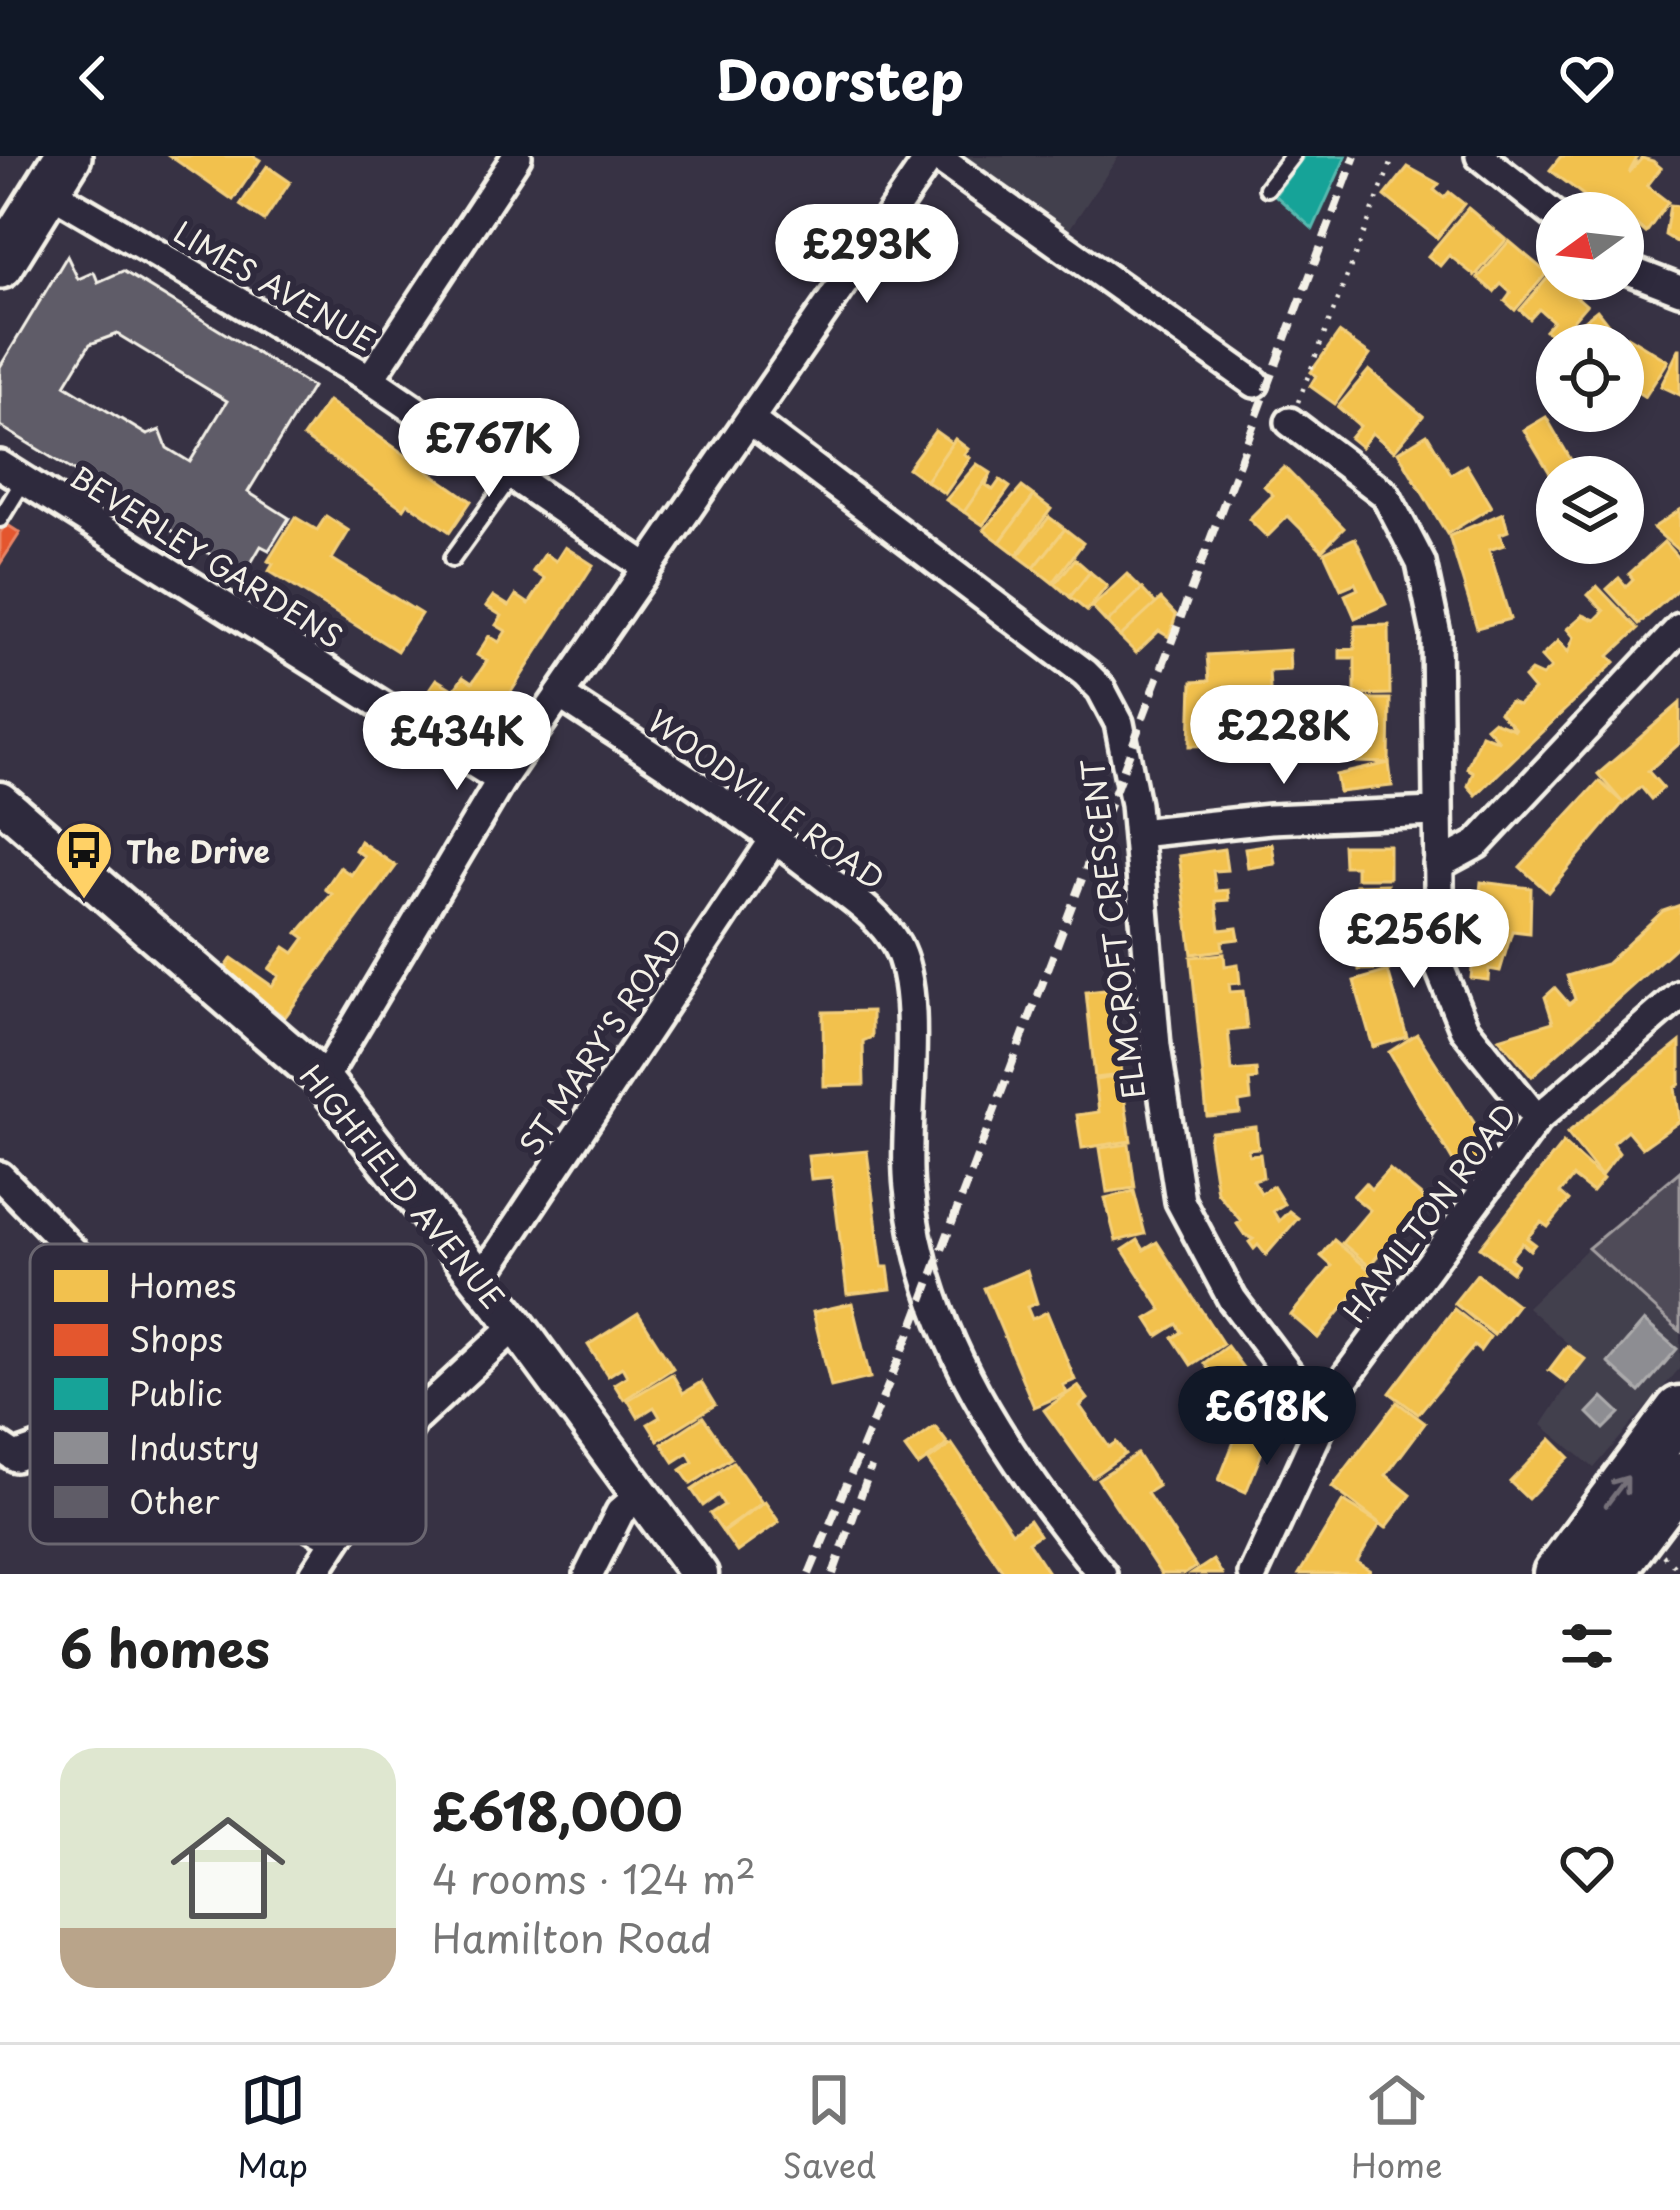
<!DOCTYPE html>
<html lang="en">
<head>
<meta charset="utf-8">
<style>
	body { margin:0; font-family:"Playpen Sans",sans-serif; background:#f6f6f6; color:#222; height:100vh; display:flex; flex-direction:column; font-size:45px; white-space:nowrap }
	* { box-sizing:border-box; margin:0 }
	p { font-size:39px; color:#767676 }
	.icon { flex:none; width:66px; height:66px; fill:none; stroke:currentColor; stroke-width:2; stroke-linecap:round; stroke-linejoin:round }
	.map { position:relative; height:1418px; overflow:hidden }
	.side { display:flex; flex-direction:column; background:#fff; flex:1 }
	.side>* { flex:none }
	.needle { width:78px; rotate:255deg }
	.controls { position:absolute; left:1536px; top:36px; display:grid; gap:24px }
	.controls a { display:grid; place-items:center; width:108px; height:108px; border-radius:50%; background:#fff; box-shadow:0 6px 18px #0003; font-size:60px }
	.price { position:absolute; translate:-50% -102px; padding:0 27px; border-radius:42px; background:#fff; color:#222; font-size:39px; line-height:78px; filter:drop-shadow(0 3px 6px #0008) }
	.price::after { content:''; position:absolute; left:50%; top:72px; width:36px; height:27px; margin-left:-18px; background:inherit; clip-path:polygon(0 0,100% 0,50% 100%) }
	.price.active { background:#111827; color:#fff }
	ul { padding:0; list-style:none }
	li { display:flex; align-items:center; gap:36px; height:300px; padding:0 60px }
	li+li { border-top:3px solid #e0e0e0 }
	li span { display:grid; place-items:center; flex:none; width:336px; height:240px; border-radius:36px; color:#555 }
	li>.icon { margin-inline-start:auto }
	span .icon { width:144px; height:144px; fill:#fffc; stroke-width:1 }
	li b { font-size:51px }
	h2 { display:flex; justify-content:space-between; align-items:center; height:144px; padding:0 60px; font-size:51px }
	header { display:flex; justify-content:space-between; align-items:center; height:156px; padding:0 60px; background:#111827; color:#fff; font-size:54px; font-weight:700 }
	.tabs { display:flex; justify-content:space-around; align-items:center; height:168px; border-top:3px solid #e0e0e0; background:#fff; font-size:33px; color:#767676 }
	.tabs a { display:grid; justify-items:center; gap:6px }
	.tabs .active { color:#111827 }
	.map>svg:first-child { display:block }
	.built { fill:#433f4e }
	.green { fill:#504b59; stroke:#a29ea0; stroke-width:3 }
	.homes { fill:#f2c14e; stroke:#f3cf7c; stroke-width:3 }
	.shops { fill:#e4572e; stroke:#e98566; stroke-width:3 }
	.public { fill:#17a398; stroke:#59bab0; stroke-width:3 }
	.industry { fill:#8d8d92; stroke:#acabac; stroke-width:3 }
	.building { fill:#5f5c67; stroke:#f4f1e8; stroke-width:3; fill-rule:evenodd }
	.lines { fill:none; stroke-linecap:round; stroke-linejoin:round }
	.service-casing { stroke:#f4f1e8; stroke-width:22 }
	.minor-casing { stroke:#f4f1e8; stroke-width:36 }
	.tertiary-casing { stroke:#f4f1e8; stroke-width:45 }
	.primary-casing { stroke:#f4f1e8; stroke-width:54 }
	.trunk-casing { stroke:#f4f1e8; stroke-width:57 }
	.path { stroke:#f4f1e8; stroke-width:4.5; stroke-dasharray:3 9; stroke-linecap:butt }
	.service { stroke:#2f2a3d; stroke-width:14 }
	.minor { stroke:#2f2a3d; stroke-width:27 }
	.tertiary { stroke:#2f2a3d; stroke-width:36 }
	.primary { stroke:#2f2a3d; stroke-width:45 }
	.trunk { stroke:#2f2a3d; stroke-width:48 }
	.rail { stroke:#f4f1e8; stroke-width:8; stroke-dasharray:18 9; stroke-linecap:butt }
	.oneway { stroke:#747079 }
	.labels { text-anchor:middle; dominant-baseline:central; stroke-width:12; stroke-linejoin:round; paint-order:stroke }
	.street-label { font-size:30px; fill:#f4f1e8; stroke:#2f2a3d }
	.poi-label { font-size:30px; font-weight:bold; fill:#f4f1e8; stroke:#2f2a3d; text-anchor:start }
	.key { fill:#2f2a3d; stroke:#6a6670; stroke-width:3 }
	.key-label { font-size:33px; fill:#f4f1e8 }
</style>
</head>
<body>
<header><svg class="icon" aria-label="back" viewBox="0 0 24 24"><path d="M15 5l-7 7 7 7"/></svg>Doorstep<svg class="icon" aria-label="heart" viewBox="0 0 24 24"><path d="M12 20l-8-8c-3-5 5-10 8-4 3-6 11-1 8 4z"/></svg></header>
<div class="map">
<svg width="1680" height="1418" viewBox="0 0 1680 1418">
	<rect width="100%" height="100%" fill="#373244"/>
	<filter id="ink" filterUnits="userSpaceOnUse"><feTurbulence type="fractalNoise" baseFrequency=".00833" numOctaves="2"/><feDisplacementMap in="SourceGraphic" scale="24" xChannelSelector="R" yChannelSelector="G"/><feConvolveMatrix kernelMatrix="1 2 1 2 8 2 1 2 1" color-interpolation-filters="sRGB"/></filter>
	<g filter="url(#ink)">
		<g class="built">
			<path d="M960,0H1119L1068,75Z"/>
			<path d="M1588,1092L1680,1175V1212L1594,1312L1542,1269L1585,1203L1527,1151Z"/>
		</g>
		<path class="green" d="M1680,1015V1175L1588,1092Z"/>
		<g class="homes">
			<path d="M170,0H253L260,4L233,44Z"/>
			<path d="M1561,0H1638L1629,17L1642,2L1653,5L1661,12L1647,30L1668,46L1646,77L1623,57L1611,51L1607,57L1550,14Z"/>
			<path d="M267,10L290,26L264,65L240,49Z"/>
			<path d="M1408,11L1439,28L1434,34L1444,42L1449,36L1464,48L1437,82L1385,40Z"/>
			<path d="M1670,49L1680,50V88L1665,79Z"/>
			<path d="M1468,52L1506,84L1475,120L1449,99L1440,110L1428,100Z"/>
			<path d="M1509,85L1547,117L1515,154L1505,145L1511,137L1501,128L1494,136L1478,122Z"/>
			<path d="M1551,118L1586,149L1556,184L1545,174L1553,165L1539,153L1530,163L1520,154Z"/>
			<path d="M1597,154L1622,186L1567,189L1561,182Z"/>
			<path d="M1339,177L1370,199L1335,248L1310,230L1316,220L1311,216Z"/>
			<path d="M1627,180L1668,205L1645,241L1623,227L1622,189Z"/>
			<path d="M1679,193H1680V239L1661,230Z"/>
			<path d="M1369,214L1423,260L1394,295L1372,277L1361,291L1350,282L1360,270L1338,251Z"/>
			<path d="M328,245L471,345L450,376L408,347L404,353L303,281Z"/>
			<path d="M1546,261L1575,311L1554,324L1524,274Z"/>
			<path d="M935,275L952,287L926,325L908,312Z"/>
			<path d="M1427,278L1451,318L1466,309L1491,351L1447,378L1398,296Z"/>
			<path d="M955,283L968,293L964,298L970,302L945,338L926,325Z"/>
			<path d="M977,308L991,317L964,356L946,344Z"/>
			<path d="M1284,311L1344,372L1322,394L1288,360L1267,381L1249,363L1273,339L1264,330Z"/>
			<path d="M991,317L986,329L993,334L1000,324L1010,331L983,369L964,356Z"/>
			<path d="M1022,331L1034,340L1000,386L984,374Z"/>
			<path d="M1034,340L1051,353L1017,399L1000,386Z"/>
			<path d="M1680,354V396L1653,372Z"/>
			<path d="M1503,357L1508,375L1500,378L1504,389L1489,394L1510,463L1477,472L1449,380Z"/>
			<path d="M326,360L349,375L332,403L421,458L397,495L269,415L273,408L268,405L295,361L317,374Z"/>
			<path d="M1049,361L1065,373L1034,412L1018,400Z"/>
			<path d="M1065,373L1083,387L1053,427L1034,412Z"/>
			<path d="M1355,382L1386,448L1355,462L1345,439L1358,433L1355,427L1341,433L1324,396Z"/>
			<path d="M1664,386L1680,404V431L1639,468L1607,433L1619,422L1626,430L1633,423L1629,418Z"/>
			<path d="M565,391L593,409L482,581L423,542L436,523L454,534L463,521L472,527L487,505L477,499L489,480L499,486L506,475L496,469L502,460L486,450L493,440L509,450L516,439L529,448L545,423L533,415L545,398L556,405Z"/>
			<path d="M1075,403L1090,416L1070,441L1055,428Z"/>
			<path d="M1090,416L1107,430L1087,455L1070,441Z"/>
			<path d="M1127,418L1142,433L1107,467L1092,451Z"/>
			<path d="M1597,430L1638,473L1609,500L1615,506L1476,639L1468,630L1473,616L1467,612L1481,578L1499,585L1486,571L1493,565L1516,574L1499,556L1510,546L1518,549L1534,534L1524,522L1531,515L1542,520L1551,512L1541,501L1558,485L1568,496L1574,481L1567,473L1583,459L1595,464L1604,455L1588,439Z"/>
			<path d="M1142,433L1156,448L1120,481L1107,467Z"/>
			<path d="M1161,443L1176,459L1169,481L1159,475L1136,497L1120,481Z"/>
			<path d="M1389,469L1390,538L1355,539V502H1340V494L1355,493V470Z"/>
			<path d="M1289,494L1290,514L1269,515L1273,588L1190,590L1192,526L1209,525L1207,499Z"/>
			<path d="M1356,543H1390L1389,607L1356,606Z"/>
			<path d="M1680,547V587L1648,615L1663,632L1651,643L1641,631L1623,647L1598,618Z"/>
			<path d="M1389,607L1392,630L1339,636L1336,619Z"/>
			<path d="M1599,625L1623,647L1548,736L1520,711Z"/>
			<path d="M360,685L396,710L285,861L222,817L232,802L272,830L279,820L269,813L285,791L294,797L305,782L298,777L332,738L325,733L340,711L351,719L364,700L355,694Z"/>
			<path d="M1272,688L1275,708L1248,712L1245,692Z"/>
			<path d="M1343,689H1389V722H1356V710H1344Z"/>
			<path d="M1224,693L1227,714L1213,715L1216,735L1228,734L1229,744L1216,745L1220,774L1237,772L1239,783L1222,785L1223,794L1192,798L1179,700Z"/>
			<path d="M1481,726L1531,732L1530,777L1512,775L1500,815L1489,813L1488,824L1471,822Z"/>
			<path d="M1387,728L1391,813L1359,814L1355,729Z"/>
			<path d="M1680,749V787L1532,920L1499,882L1553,866L1545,841L1555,832L1569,848L1575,843L1567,820L1606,808L1663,755Z"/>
			<path d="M1224,798L1225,810L1238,808L1240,827L1229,828L1230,836L1243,835L1247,873L1228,875L1232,915L1256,913L1257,923L1249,924L1251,944L1239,946L1240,957L1207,960L1191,801Z"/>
			<path d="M1388,815L1407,881L1373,891L1354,825Z"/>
			<path d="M1114,833L1122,919L1095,922L1086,836Z"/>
			<path d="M872,855V881L863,885L864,929L824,930L823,856Z"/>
			<path d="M1417,878L1486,985L1476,992L1481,1000L1458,1014L1389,896Z"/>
			<path d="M1680,886V928L1675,932L1680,965L1642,992L1627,974L1612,987L1619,997L1601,1020L1567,977Z"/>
			<path d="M1121,920L1131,985L1082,992L1077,959L1099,956L1095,924Z"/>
			<path d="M1256,971L1258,992L1248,993L1249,999L1260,998L1263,1021L1253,1024L1261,1037L1273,1030L1284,1048L1273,1055L1279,1065L1289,1055L1298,1062L1266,1099L1258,1089L1254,1093L1249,1086L1253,1083L1244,1078L1237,1068L1241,1065L1217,1036L1209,985L1211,976Z"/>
			<path d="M1563,987L1603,1023L1592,1036L1573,1021L1560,1037L1569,1045L1548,1071L1541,1066L1527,1082L1535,1088L1530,1094L1522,1087L1510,1102L1517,1108L1512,1116L1480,1091Z"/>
			<path d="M1129,988L1135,1032L1107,1036L1100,992Z"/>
			<path d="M867,995L882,1111H888L891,1133L847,1138L832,1021L811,1023L808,1000Z"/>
			<path d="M1389,1013L1426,1044L1369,1110L1342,1087L1370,1054L1353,1040L1365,1027L1371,1033Z"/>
			<path d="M1134,1035L1145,1078L1116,1085L1105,1042Z"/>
			<path d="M1138,1084L1144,1094L1157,1086L1223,1188L1191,1209L1173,1182L1182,1176L1177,1168L1158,1180L1147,1163L1162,1154L1123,1094Z"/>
			<path d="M1334,1084L1372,1116L1318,1182L1291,1159L1332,1110L1321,1100Z"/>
			<path d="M1027,1114L1037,1147L1027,1151L1032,1163L1047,1156L1075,1224L1063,1229L1067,1237L1034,1251L984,1132Z"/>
			<path d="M1477,1118L1517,1149L1494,1179L1454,1147Z"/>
			<path d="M852,1147L870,1222L831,1231L813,1156Z"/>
			<path d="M1454,1153L1490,1181L1480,1195L1474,1190L1418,1258L1390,1237Z"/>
			<path d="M638,1157L673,1212L624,1244L614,1228L627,1220L622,1211L608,1220L588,1189Z"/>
			<path d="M1227,1190L1257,1231L1264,1291L1246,1336L1219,1324L1235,1283L1231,1244L1204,1207Z"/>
			<path d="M1567,1190L1585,1203L1566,1227L1549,1214Z"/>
			<path d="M672,1218L683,1237L701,1226L715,1249L658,1284L648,1268L660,1261L654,1251L638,1261L628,1244Z"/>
			<path d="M1078,1230L1088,1243L1080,1250L1109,1291L1116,1286L1125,1298L1092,1321L1044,1254Z"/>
			<path d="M1397,1246L1425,1267L1386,1319L1411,1339L1386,1372L1332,1331Z"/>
			<path d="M703,1261L731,1302L691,1328L681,1314L693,1306L688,1297L674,1306L662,1288Z"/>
			<path d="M935,1271L948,1288L918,1310L905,1292Z"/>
			<path d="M1551,1283L1569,1301L1528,1343L1510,1326Z"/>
			<path d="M952,1288L1012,1376L1029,1364L1039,1379L1028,1386L1049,1418H1005L928,1305Z"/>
			<path d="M1137,1298L1158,1330L1147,1337L1196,1411L1185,1418H1161L1098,1323Z"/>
			<path d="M733,1306L762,1347L722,1375L710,1358L724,1349L718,1339L703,1350L692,1334Z"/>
			<path d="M1343,1345L1380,1368L1357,1406L1370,1414L1367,1418H1299Z"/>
			<path d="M765,1346L779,1366L737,1396L723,1376Z"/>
			<path d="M1213,1404L1222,1418H1192Z"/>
		</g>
		<path class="shops" d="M6,368L20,377L0,408V377Z"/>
		<path class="public" d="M1304,0H1346L1313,73L1275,39Z"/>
		<g class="industry">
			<path d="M1644,1165L1677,1193L1640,1236L1608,1207Z"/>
			<path d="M1603,1241L1620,1257L1604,1273L1588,1257Z"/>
		</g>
		<path class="building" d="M67,100L78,123L94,116L98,126L123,115L312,231L248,336L289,362L269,394L261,390L244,419L0,270V211ZM117,178L227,245L190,306L167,292L160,274L147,279L65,229L90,188Z"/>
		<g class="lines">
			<defs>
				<g id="service">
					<path d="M1267,32L1292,0"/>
					<path d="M0,363L24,324"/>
					<path d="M452,403L511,321"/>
				</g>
				<g id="minor">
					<path d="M935,0L1255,227"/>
					<path d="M1480,0L1557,61"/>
					<path d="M46,33L370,223L646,411"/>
					<path d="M1623,112L1680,134"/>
					<path d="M370,223L517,0"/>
					<path d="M750,264L1085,517L1101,533L1119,567L1135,648L1156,890L1180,1045L1232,1143L1323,1264"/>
					<path d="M1290,266L1385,338L1421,407L1436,478L1440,813L1464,872L1537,963"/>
					<path d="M0,309L501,624"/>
					<path d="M560,539C649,598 740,654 823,720C850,741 879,759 896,788C926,840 902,968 909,1032C923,1181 1011,1305 1102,1418"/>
					<path d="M1138,677L1270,663L1435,656"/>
					<path d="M1438,709L1477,688L1680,472"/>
					<path d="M323,924L501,624L931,0"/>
					<path d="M0,1020L133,1157L129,1192L90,1249"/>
					<path d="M480,1125L775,682"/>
					<path d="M0,1291L15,1301L54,1287L90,1249L335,1383"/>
					<path d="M314,1418L415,1263L516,1169"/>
					<path d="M589,1418L620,1356L640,1339"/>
					<path d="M1253,1418L1338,1232L1537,963L1680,839"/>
				</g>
				<path id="tertiary" d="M0,645L323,924L516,1169L699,1418"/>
				<path id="primary" d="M0,109L68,0"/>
				<g id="trunk">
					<path d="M1558,1418L1680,1255"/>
					<path d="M1608,1418L1680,1322"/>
				</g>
			</defs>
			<use href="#service" class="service-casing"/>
			<use href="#minor" class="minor-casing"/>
			<use href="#tertiary" class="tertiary-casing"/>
			<use href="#primary" class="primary-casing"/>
			<use href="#trunk" class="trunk-casing"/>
			<g class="path">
				<path d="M1298,246L1394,0"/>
				<path d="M1663,1399L1680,1415"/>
			</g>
			<use href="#service" class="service"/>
			<use href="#minor" class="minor"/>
			<use href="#tertiary" class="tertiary"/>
			<use href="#primary" class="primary"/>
			<use href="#trunk" class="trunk"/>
			<g class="rail">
				<path d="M809,1418L915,1165L1355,0"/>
				<path d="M833,1418L871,1311"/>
			</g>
		</g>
		<defs><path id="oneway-shaft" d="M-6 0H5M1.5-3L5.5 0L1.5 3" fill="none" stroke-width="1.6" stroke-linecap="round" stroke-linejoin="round" transform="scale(3)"/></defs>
		<use class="oneway" href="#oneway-shaft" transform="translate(1617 1335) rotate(-53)"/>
	</g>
	<defs>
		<symbol id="bus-pin" viewBox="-11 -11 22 30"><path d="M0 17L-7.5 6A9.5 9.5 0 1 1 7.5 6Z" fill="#ffd166" stroke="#2f2a3d"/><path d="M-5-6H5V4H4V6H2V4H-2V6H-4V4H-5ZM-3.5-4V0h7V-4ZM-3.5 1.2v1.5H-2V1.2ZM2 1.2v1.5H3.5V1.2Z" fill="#111"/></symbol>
	</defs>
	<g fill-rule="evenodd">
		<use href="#bus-pin" x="51" y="661" width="66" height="90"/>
	</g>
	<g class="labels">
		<g class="street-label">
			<text transform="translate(275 129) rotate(30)">LIMES AVENUE</text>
			<text transform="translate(207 400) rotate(32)">BEVERLEY GARDENS</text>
			<text transform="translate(767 643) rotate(36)">WOODVILLE ROAD</text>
			<text transform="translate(1112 773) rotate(-97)">ELMCROFT CRESCENT</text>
			<text transform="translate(600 885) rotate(-56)">ST MARY'S ROAD</text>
			<text transform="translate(403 1030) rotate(51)">HIGHFIELD AVENUE</text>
			<text transform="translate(1429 1056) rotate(-53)">HAMILTON ROAD</text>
		</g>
		<g class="poi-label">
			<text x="126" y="694">The Drive</text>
		</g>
	</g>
	<rect x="30" y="1088" width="396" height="300" rx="18" class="key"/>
	<rect x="54" y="1114" width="54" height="32" fill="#f2c14e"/>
	<rect x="54" y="1168" width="54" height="32" fill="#e4572e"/>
	<rect x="54" y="1222" width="54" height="32" fill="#17a398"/>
	<rect x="54" y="1276" width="54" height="32" fill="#8d8d92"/>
	<rect x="54" y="1330" width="54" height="32" fill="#5f5c67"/>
	<g class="key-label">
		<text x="129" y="1142">Homes</text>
		<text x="129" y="1196">Shops</text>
		<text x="129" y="1250">Public</text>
		<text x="129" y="1304">Industry</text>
		<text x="129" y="1358">Other</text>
	</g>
</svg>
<div class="controls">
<a><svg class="needle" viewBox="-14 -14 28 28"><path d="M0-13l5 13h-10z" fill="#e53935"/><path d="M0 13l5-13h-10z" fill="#767676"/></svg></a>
<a><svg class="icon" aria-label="locate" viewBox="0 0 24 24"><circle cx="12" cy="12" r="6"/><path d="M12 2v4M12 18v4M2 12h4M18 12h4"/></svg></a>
<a><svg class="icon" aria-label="layers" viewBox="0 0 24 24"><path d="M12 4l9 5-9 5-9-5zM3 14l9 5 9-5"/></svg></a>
</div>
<b class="price" style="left:867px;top:150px">£293K</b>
<b class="price" style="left:489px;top:344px">£767K</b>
<b class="price" style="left:1284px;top:631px">£228K</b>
<b class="price" style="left:457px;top:637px">£434K</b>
<b class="price" style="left:1414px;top:835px">£256K</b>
<b class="price active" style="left:1267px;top:1312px">£618K</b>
</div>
<section class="side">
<h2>6 homes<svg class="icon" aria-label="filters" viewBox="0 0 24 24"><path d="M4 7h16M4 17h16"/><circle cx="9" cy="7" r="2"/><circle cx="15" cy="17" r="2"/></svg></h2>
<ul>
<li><span style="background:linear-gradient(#dfe7d0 75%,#b9a48a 0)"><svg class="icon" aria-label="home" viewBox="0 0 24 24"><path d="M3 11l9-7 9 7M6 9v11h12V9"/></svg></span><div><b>£618,000</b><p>4 rooms · 124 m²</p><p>Hamilton Road</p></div><svg class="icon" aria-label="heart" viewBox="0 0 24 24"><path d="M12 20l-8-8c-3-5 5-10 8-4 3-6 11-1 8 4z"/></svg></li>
</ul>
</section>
<nav class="tabs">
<a class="active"><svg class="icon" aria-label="map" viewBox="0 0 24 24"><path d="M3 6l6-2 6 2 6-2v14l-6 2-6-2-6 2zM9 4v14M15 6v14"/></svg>Map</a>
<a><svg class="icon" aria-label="saved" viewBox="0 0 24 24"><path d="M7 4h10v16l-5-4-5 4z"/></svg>Saved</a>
<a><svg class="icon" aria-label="home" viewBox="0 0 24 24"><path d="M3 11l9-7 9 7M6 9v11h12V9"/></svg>Home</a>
</nav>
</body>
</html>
